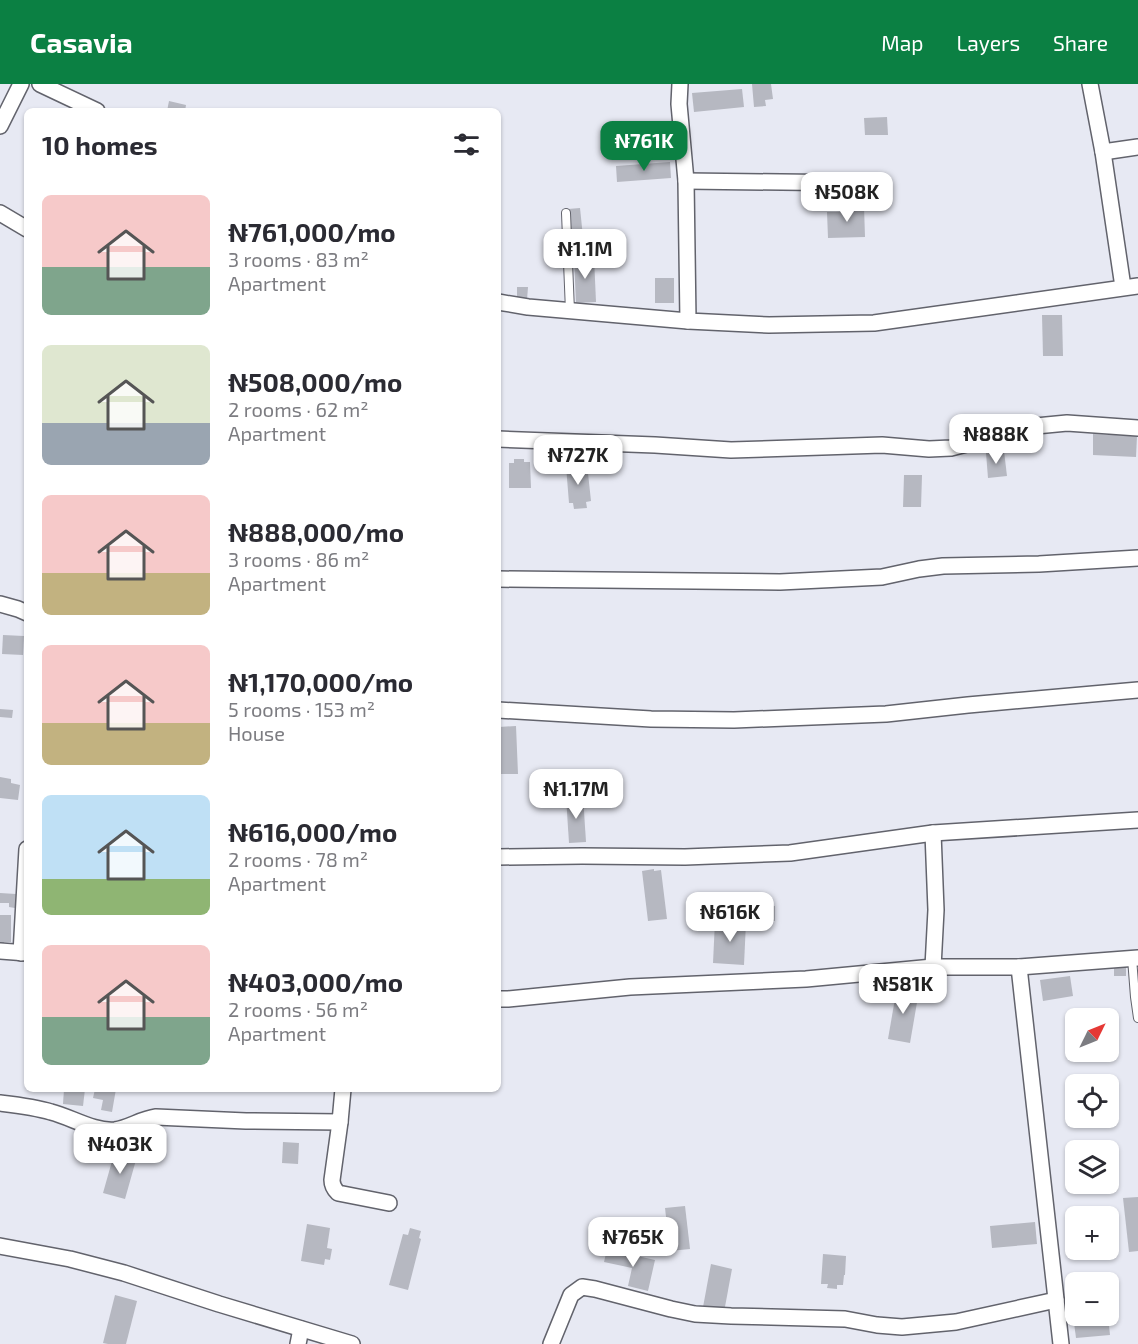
<!DOCTYPE html>
<html lang="en">
<head>
<meta charset="utf-8">
<style>
	body { margin:0; font-family:"Exo 2",sans-serif; background:#f2f2f3; color:#2b2b33; height:100vh; display:flex; flex-direction:column; font-size:22px; white-space:nowrap }
	* { box-sizing:border-box; margin:0 }
	p { font-size:20px; color:#7c7c81 }
	.icon { flex:none; width:33px; height:33px; fill:none; stroke:currentColor; stroke-width:2; stroke-linecap:round; stroke-linejoin:round }
	.map { position:relative; flex:1; overflow:hidden }
	.panel { position:absolute; left:24px; top:24px; width:477px; height:984px; display:flex; flex-direction:column; background:#fff; border-radius:9px; box-shadow:0 2px 4px #0004 }
	.panel>* { flex:none }
	.needle { width:39px; rotate:47deg }
	.tools { position:absolute; left:1065px; top:924px; display:grid; gap:12px }
	.tools a { display:grid; place-items:center; width:54px; height:54px; border-radius:9px; background:#fff; box-shadow:0 2px 4px #0004; font-size:30px }
	.price { position:absolute; translate:-50% -51px; padding:0 14px; border-radius:12px; background:#fff; color:#222; font-size:20px; line-height:39px; filter:drop-shadow(0 2px 3px #0008) }
	.price::after { content:''; position:absolute; left:50%; top:36px; width:18px; height:14px; margin-left:-9px; background:inherit; clip-path:polygon(0 0,100% 0,50% 100%) }
	.price.current { background:#0b8043; color:#fff }
	ul { padding:0; list-style:none }
	li { display:flex; align-items:center; gap:18px; height:150px; padding:0 18px }
	li span { display:grid; place-items:center; flex:none; width:168px; height:120px; border-radius:9px; color:#555 }
	li>.icon { margin-inline-start:auto }
	span .icon { width:72px; height:72px; fill:#fffc; stroke-width:1 }
	li b { font-size:26px }
	h2 { display:flex; justify-content:space-between; align-items:center; height:72px; padding:0 18px; font-size:26px }
	header { display:flex; align-items:center; gap:36px; box-sizing:border-box; height:84px; padding:0 30px; background:#0b8043; color:#fff }
	header strong { font-size:28px }
	nav { display:flex; gap:33px; margin-inline-start:auto; font-size:21px }
	.map>svg:first-child { display:block }
	.building { fill:#b6b8c1 }
	.lines { fill:none; stroke-linecap:round; stroke-linejoin:round }
	.lane-casing { stroke:#62636c; stroke-width:10 }
	.street-casing { stroke:#62636c; stroke-width:18 }
	.lane { stroke:#fff; stroke-width:8 }
	.street { stroke:#fff; stroke-width:15 }
</style>
</head>
<body>
<header>
<strong>Casavia</strong>
<nav><a>Map</a><a>Layers</a><a>Share</a></nav>
</header>
<div class="map">
<svg width="1138" height="1260" viewBox="0 0 1138 1260">
	<rect width="100%" height="100%" fill="#e7e9f3"/>
	<g class="building">
		<path d="M752,0H771L773,15L765,16L766,22L754,23Z"/>
		<path d="M742,5L744,23L694,28L692,9Z"/>
		<path d="M169,17L186,21L185,27H167Z"/>
		<path d="M887,33L888,51H865L864,34Z"/>
		<path d="M670,78L671,94L617,98L616,82Z"/>
		<path d="M847,122H864L865,153L828,154L827,128H848Z"/>
		<path d="M580,124L583,153L571,155L568,125Z"/>
		<path d="M594,173L596,218L576,219L574,174Z"/>
		<rect x="655" y="194" width="19" height="25"/>
		<path d="M517,203H528L527,216H517Z"/>
		<path d="M1042,231H1062L1063,272H1043Z"/>
		<path d="M1093,350L1137,352L1136,373L1093,371Z"/>
		<path d="M1004,367L1007,392L988,394L986,369Z"/>
		<path d="M514,375H524V378H530L531,404H509V379H514Z"/>
		<path d="M587,380L591,417L586,418L587,424L574,425L573,419H569L566,382Z"/>
		<path d="M904,391H922L921,423H903Z"/>
		<path d="M3,551L24,552L23,571L2,570Z"/>
		<path d="M0,625L13,626L12,634L0,633Z"/>
		<path d="M516,642L518,690H498V646H499V643Z"/>
		<path d="M0,693L11,695V699L20,701L18,716L0,714Z"/>
		<path d="M583,712L586,758L569,759L566,713Z"/>
		<path d="M654,785V787L661,786L667,835L648,837L642,787Z"/>
		<path d="M0,809L16,810L15,824L9,823V819H0Z"/>
		<path d="M756,821L775,822V837L756,836Z"/>
		<path d="M0,831H11V858H4V862H0Z"/>
		<path d="M715,837L746,838L744,881L713,879Z"/>
		<rect x="1114" y="883" width="12" height="9"/>
		<path d="M1070,892L1073,912L1043,917L1040,896Z"/>
		<path d="M897,903L919,907L910,959L888,955Z"/>
		<path d="M64,1005H85L83,1022L63,1020Z"/>
		<path d="M95,1005H116L112,1028L101,1026L103,1016L93,1014Z"/>
		<path d="M91,1047L107,1050L105,1059L96,1057L95,1060L88,1059Z"/>
		<path d="M283,1058L299,1059L298,1080L282,1079Z"/>
		<path d="M123,1068L134,1071L133,1076H136L125,1115L103,1109L114,1070L122,1072Z"/>
		<path d="M1138,1113V1167L1129,1168L1123,1114Z"/>
		<path d="M685,1122L690,1165L670,1167L665,1124Z"/>
		<path d="M1035,1138L1037,1160L992,1164L990,1142Z"/>
		<path d="M307,1140L330,1144L327,1164L332,1165L330,1176L325,1175L324,1181L301,1177Z"/>
		<path d="M410,1144L421,1147L419,1154L421,1155L408,1206L389,1201L403,1150L408,1151Z"/>
		<path d="M607,1165L655,1176L648,1207L628,1202L632,1184L604,1178Z"/>
		<path d="M823,1170L846,1172L845,1191H844L843,1201H837V1205L827,1204L828,1200H821Z"/>
		<path d="M711,1180L732,1185L724,1228L703,1223Z"/>
		<path d="M115,1211L137,1217L126,1260H108L103,1259Z"/>
		<path d="M1073,1231L1108,1232L1110,1251L1076,1254Z"/>
	</g>
	<g class="lines">
		<defs>
			<g id="lane">
				<path d="M566,129L570,227"/>
				<path d="M1132,874L1135,913L1138,934"/>
			</g>
			<g id="street">
				<path d="M40,0L97,27"/>
				<path d="M680,0L679,20L686,97L688,237L769,241L874,239L1138,202"/>
				<path d="M1090,0L1103,68L1123,203"/>
				<path d="M0,42L21,0"/>
				<path d="M1103,68L1138,63"/>
				<path d="M686,97L860,99"/>
				<path d="M0,129L27,145"/>
				<path d="M498,218L528,223L688,237"/>
				<path d="M498,355L655,361L731,366L882,361L929,365L951,364L1036,342L1067,339L1138,344"/>
				<path d="M498,495L780,498L882,493L919,485L943,482L1039,480L1138,474"/>
				<path d="M0,520L18,525L27,529"/>
				<path d="M498,626L651,635L734,636L886,630L968,621L1138,606"/>
				<path d="M498,773L582,772L685,773L790,769L933,749L1138,736"/>
				<path d="M0,867L27,869"/>
				<path d="M21,869L27,765"/>
				<path d="M933,883L936,826L933,749"/>
				<path d="M1019,883L1061,1260"/>
				<path d="M498,915H508L630,903L806,895L933,883H1019L1138,874"/>
				<path d="M0,1019C17,1021 35,1023 51,1028C71,1033 94,1048 115,1046C129,1044 141,1035 156,1033L246,1037L340,1038L343,1005"/>
				<path d="M340,1038L332,1096C332,1102 334,1105 338,1109L389,1119"/>
				<path d="M0,1162L70,1175L124,1189L219,1220L352,1260"/>
				<path d="M298,1260L301,1245"/>
				<path d="M551,1260L571,1211L582,1203L595,1205L671,1225L695,1230L731,1232L845,1235L877,1241L902,1243L956,1238L1056,1216"/>
			</g>
		</defs>
		<use href="#lane" class="lane-casing"/>
		<use href="#street" class="street-casing"/>
		<use href="#lane" class="lane"/>
		<use href="#street" class="street"/>
	</g>
</svg>
<div class="tools">
<a><svg class="needle" viewBox="-14 -14 28 28"><path d="M0-13l5 13h-10z" fill="#e53935"/><path d="M0 13l5-13h-10z" fill="#7c7c81"/></svg></a>
<a><svg class="icon" aria-label="locate" viewBox="0 0 24 24"><circle cx="12" cy="12" r="6"/><path d="M12 2v4M12 18v4M2 12h4M18 12h4"/></svg></a>
<a><svg class="icon" aria-label="layers" viewBox="0 0 24 24"><path d="M12 4l9 5-9 5-9-5zM3 14l9 5 9-5"/></svg></a>
<a>+</a>
<a>−</a>
</div>
<b class="price current" style="left:644px;top:88px">₦761K</b>
<b class="price" style="left:847px;top:139px">₦508K</b>
<b class="price" style="left:585px;top:196px">₦1.1M</b>
<b class="price" style="left:996px;top:381px">₦888K</b>
<b class="price" style="left:578px;top:402px">₦727K</b>
<b class="price" style="left:576px;top:736px">₦1.17M</b>
<b class="price" style="left:730px;top:859px">₦616K</b>
<b class="price" style="left:903px;top:931px">₦581K</b>
<b class="price" style="left:120px;top:1091px">₦403K</b>
<b class="price" style="left:633px;top:1184px">₦765K</b>
<section class="panel">
<h2>10 homes<svg class="icon" aria-label="filters" viewBox="0 0 24 24"><path d="M4 7h16M4 17h16"/><circle cx="9" cy="7" r="2"/><circle cx="15" cy="17" r="2"/></svg></h2>
<ul>
<li><span style="background:linear-gradient(#f6c9c9 60%,#7fa58c 0)"><svg class="icon" aria-label="home" viewBox="0 0 24 24"><path d="M3 11l9-7 9 7M6 9v11h12V9"/></svg></span><div><b>₦761,000/mo</b><p>3 rooms · 83 m²</p><p>Apartment</p></div></li>
<li><span style="background:linear-gradient(#dfe7d0 65%,#9aa5b1 0)"><svg class="icon" aria-label="home" viewBox="0 0 24 24"><path d="M3 11l9-7 9 7M6 9v11h12V9"/></svg></span><div><b>₦508,000/mo</b><p>2 rooms · 62 m²</p><p>Apartment</p></div></li>
<li><span style="background:linear-gradient(#f6c9c9 65%,#c2b280 0)"><svg class="icon" aria-label="home" viewBox="0 0 24 24"><path d="M3 11l9-7 9 7M6 9v11h12V9"/></svg></span><div><b>₦888,000/mo</b><p>3 rooms · 86 m²</p><p>Apartment</p></div></li>
<li><span style="background:linear-gradient(#f6c9c9 65%,#c2b280 0)"><svg class="icon" aria-label="home" viewBox="0 0 24 24"><path d="M3 11l9-7 9 7M6 9v11h12V9"/></svg></span><div><b>₦1,170,000/mo</b><p>5 rooms · 153 m²</p><p>House</p></div></li>
<li><span style="background:linear-gradient(#bfe0f5 70%,#8fb573 0)"><svg class="icon" aria-label="home" viewBox="0 0 24 24"><path d="M3 11l9-7 9 7M6 9v11h12V9"/></svg></span><div><b>₦616,000/mo</b><p>2 rooms · 78 m²</p><p>Apartment</p></div></li>
<li><span style="background:linear-gradient(#f6c9c9 60%,#7fa58c 0)"><svg class="icon" aria-label="home" viewBox="0 0 24 24"><path d="M3 11l9-7 9 7M6 9v11h12V9"/></svg></span><div><b>₦403,000/mo</b><p>2 rooms · 56 m²</p><p>Apartment</p></div></li>
</ul>
</section>
</div>
</body>
</html>
